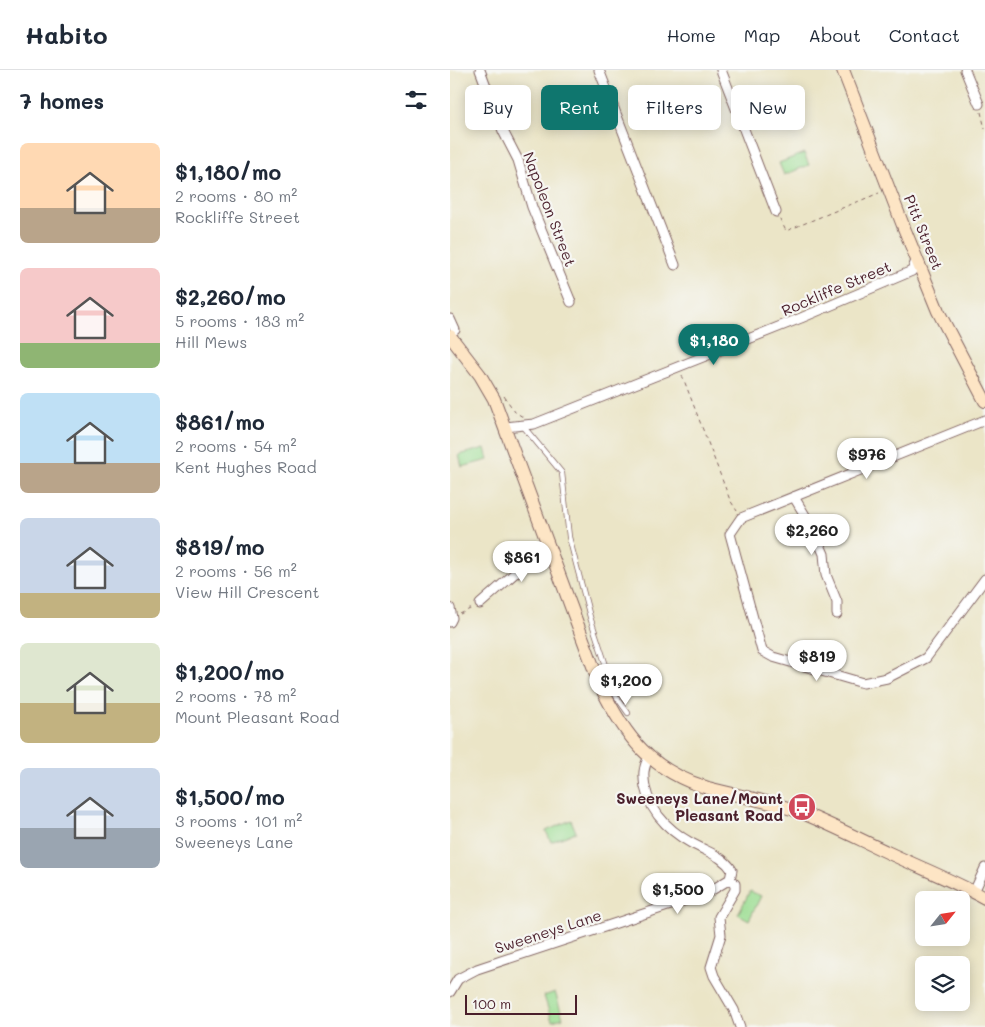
<!DOCTYPE html>
<html lang="en">
<head>
<meta charset="utf-8">
<style>
	body { margin:0; font-family:Mali,sans-serif; background:#f2f2f3; color:#1f2937; height:100vh; display:flex; flex-direction:column; font-size:19px; white-space:nowrap }
	* { box-sizing:border-box; margin:0 }
	p { font-size:16px; color:#747a83 }
	.icon { flex:none; width:28px; height:28px; fill:none; stroke:currentColor; stroke-width:2; stroke-linecap:round; stroke-linejoin:round }
	.map { position:relative; flex:1; overflow:hidden }
	.sheet { display:flex; flex-direction:column; background:#fff; width:450px }
	.sheet>* { flex:none }
	.top-card { position:absolute; left:15px; top:15px; width:445px; height:45px; display:flex; gap:10px }
	.needle { width:32px; rotate:60deg }
	.tools { position:absolute; left:465px; top:821px; display:grid; gap:10px }
	.tools a { display:grid; place-items:center; width:55px; height:55px; border-radius:8px; background:#fff; box-shadow:0 2px 12px #0003; font-size:25px }
	.scale { position:absolute; left:15px; bottom:12px; width:112px; box-sizing:border-box; padding-left:5px; border:2px solid #4a1f2b; border-top:0; font-size:14px; line-height:18px; white-space:nowrap; color:#4a1f2b; -webkit-text-stroke:4px #f6f6f2; paint-order:stroke }
	.price { position:absolute; translate:-50% -42px; padding:0 11px; border-radius:18px; background:#fff; color:#222; font-size:16px; line-height:32px; filter:drop-shadow(0 1px 2px #0008) }
	.price::after { content:''; position:absolute; left:50%; top:30px; width:15px; height:11px; margin-left:-8px; background:inherit; clip-path:polygon(0 0,100% 0,50% 100%) }
	.price.active { background:#0f766e; color:#fff }
	ul { padding:0; list-style:none }
	li { display:flex; align-items:center; gap:15px; height:125px; padding:0 20px }
	li span { display:grid; place-items:center; flex:none; width:140px; height:100px; border-radius:8px; color:#555 }
	li>.icon { margin-inline-start:auto }
	span .icon { width:60px; height:60px; fill:#fffc; stroke-width:1 }
	li b { font-size:21px }
	h2 { display:flex; justify-content:space-between; align-items:center; height:60px; padding:0 20px; font-size:21px }
	.pill { padding:0 18px; border-radius:8px; background:#fff; box-shadow:0 2px 12px #0003; font-size:18px; line-height:45px }
	.pill.active { background:#0f766e; color:#fff }
	header { display:flex; align-items:center; gap:30px; box-sizing:border-box; height:70px; padding:0 25px; background:#fff; border-bottom:1px solid #e0e1e3 }
	header strong { font-size:24px }
	nav { display:flex; gap:28px; margin-inline-start:auto; font-size:18px }
	main { display:flex; flex:1; min-height:0 }
	.map>svg:first-child { display:block }
	.green { fill:#9ede94; stroke:#747e60 }
	.building { fill:#caa1db }
	.lines { fill:none; stroke-linecap:round; stroke-linejoin:round }
	.lane-casing { stroke:#826462; stroke-width:6 }
	.street-casing { stroke:#826462; stroke-width:11 }
	.secondary-casing { stroke:#826462; stroke-width:14 }
	.path { stroke:#826462; stroke-width:1; stroke-dasharray:4 4; stroke-linecap:butt }
	.lane { stroke:#fff; stroke-width:4.5 }
	.street { stroke:#fff; stroke-width:9 }
	.secondary { stroke:#fde5c5; stroke-width:12 }
	.labels { text-anchor:middle; dominant-baseline:central; stroke-width:4.5; stroke-linejoin:round; paint-order:stroke }
	.street-label { font-size:15px; fill:#4a1f2b; stroke:#f6f6f2 }
	.poi-label { font-size:15px; font-weight:bold; fill:#4a1f2b; stroke:#f6f6f2; text-anchor:end }
</style>
</head>
<body>
<header>
<strong>Habito</strong>
<nav><a>Home</a><a>Map</a><a>About</a><a>Contact</a></nav>
</header>
<main>
<section class="sheet">
<h2>7 homes<svg class="icon" aria-label="filters" viewBox="0 0 24 24"><path d="M4 7h16M4 17h16"/><circle cx="9" cy="7" r="2"/><circle cx="15" cy="17" r="2"/></svg></h2>
<ul>
<li><span style="background:linear-gradient(#ffd9b3 65%,#b9a48a 0)"><svg class="icon" aria-label="home" viewBox="0 0 24 24"><path d="M3 11l9-7 9 7M6 9v11h12V9"/></svg></span><div><b>$1,180/mo</b><p>2 rooms · 80 m²</p><p>Rockliffe Street</p></div></li>
<li><span style="background:linear-gradient(#f6c9c9 75%,#8fb573 0)"><svg class="icon" aria-label="home" viewBox="0 0 24 24"><path d="M3 11l9-7 9 7M6 9v11h12V9"/></svg></span><div><b>$2,260/mo</b><p>5 rooms · 183 m²</p><p>Hill Mews</p></div></li>
<li><span style="background:linear-gradient(#bfe0f5 70%,#b9a48a 0)"><svg class="icon" aria-label="home" viewBox="0 0 24 24"><path d="M3 11l9-7 9 7M6 9v11h12V9"/></svg></span><div><b>$861/mo</b><p>2 rooms · 54 m²</p><p>Kent Hughes Road</p></div></li>
<li><span style="background:linear-gradient(#c9d6e8 75%,#c2b280 0)"><svg class="icon" aria-label="home" viewBox="0 0 24 24"><path d="M3 11l9-7 9 7M6 9v11h12V9"/></svg></span><div><b>$819/mo</b><p>2 rooms · 56 m²</p><p>View Hill Crescent</p></div></li>
<li><span style="background:linear-gradient(#dfe7d0 60%,#c2b280 0)"><svg class="icon" aria-label="home" viewBox="0 0 24 24"><path d="M3 11l9-7 9 7M6 9v11h12V9"/></svg></span><div><b>$1,200/mo</b><p>2 rooms · 78 m²</p><p>Mount Pleasant Road</p></div></li>
<li><span style="background:linear-gradient(#c9d6e8 60%,#9aa5b1 0)"><svg class="icon" aria-label="home" viewBox="0 0 24 24"><path d="M3 11l9-7 9 7M6 9v11h12V9"/></svg></span><div><b>$1,500/mo</b><p>3 rooms · 101 m²</p><p>Sweeneys Lane</p></div></li>
</ul>
</section>
<div class="map">
<svg width="535" height="957" viewBox="0 0 535 957">
	<rect width="100%" height="100%" fill="#f6f6f2"/>
	<filter id="ink" filterUnits="userSpaceOnUse"><feTurbulence type="fractalNoise" baseFrequency=".02" numOctaves="2"/><feDisplacementMap in="SourceGraphic" scale="10" xChannelSelector="R" yChannelSelector="G"/><feConvolveMatrix kernelMatrix="1 2 1 2 8 2 1 2 1" color-interpolation-filters="sRGB"/></filter>
	<filter id="wash" filterUnits="userSpaceOnUse"><feTurbulence type="fractalNoise" baseFrequency=".0096" numOctaves="4" result="noise"/><feDisplacementMap in="SourceGraphic" scale="20" xChannelSelector="R" yChannelSelector="G"/><feGaussianBlur stdDeviation="1.12" result="paint"/><feColorMatrix in="noise" values="0 0 0 0 0 0 0 0 0 0 0 0 0 0 0 0 0 1.4 0 .05"/><feComposite in="paint" operator="in"/></filter>
	<g filter="url(#wash)">
		<rect width="100%" height="100%" fill="#ebe5c7"/>
		<g class="green">
			<path d="M354,83L359,95L334,105L329,93Z"/>
			<path d="M35,378L38,390L12,397L9,385Z"/>
			<path d="M121,750L126,762L101,772L96,761Z"/>
			<path d="M300,821L311,826L299,850L288,844Z"/>
			<path d="M105,922L113,948L102,951L94,926Z"/>
		</g>
		<g id="blocks">
			<path class="building" d="M123,23L130,40L122,44L114,26Z"/>
		</g>
	</g>
	<g filter="url(#ink)">
		<use href="#blocks" fill-opacity="0" stroke="#826462" stroke-width="1"/>
		<g class="lines">
			<defs>
				<path id="lane" d="M73,356L112,403L119,467L140,547L166,626L178,643"/>
				<g id="street">
					<path d="M30,0L53,61L68,90L82,137L121,232"/>
					<path d="M149,0L225,195"/>
					<path d="M271,0L326,142"/>
					<path d="M515,0L529,34"/>
					<path d="M0,249L5,260"/>
					<path d="M535,350L291,448L280,464L312,581L323,587L413,613L437,608L476,588L535,509"/>
					<path d="M55,357L84,354L351,248L462,201L467,188"/>
					<path d="M344,427L362,457L374,484L376,505L387,532V544"/>
					<path d="M30,534L98,474"/>
					<path d="M0,538L2,548L0,552"/>
					<path d="M280,809L285,814V820L269,847L271,865L261,897L264,906L284,940L290,957"/>
					<path d="M524,822L535,798"/>
					<path d="M0,922L8,909L27,899L257,823L280,809L282,800C274,788 263,784 251,778C225,766 201,746 195,717C193,705 193,698 199,687"/>
				</g>
				<g id="secondary">
					<path d="M393,0L454,158L488,241L535,331"/>
					<path d="M0,266L30,305L44,329L150,615C175,667 201,701 258,718C288,726 320,731 350,742C380,754 409,769 439,783C471,798 504,811 535,828"/>
				</g>
			</defs>
			<use href="#lane" class="lane-casing"/>
			<use href="#street" class="street-casing"/>
			<use href="#secondary" class="secondary-casing"/>
			<g class="path">
				<path d="M531,42L535,59"/>
				<path d="M330,149L336,161L429,123"/>
				<path d="M232,305L280,430L287,441"/>
				<path d="M54,326L65,342L73,347"/>
				<path d="M10,544L22,538"/>
			</g>
			<use href="#lane" class="lane"/>
			<use href="#street" class="street"/>
			<use href="#secondary" class="secondary"/>
		</g>
	</g>
	<defs>
		<symbol id="bus-disc" viewBox="-11 -11 22 22"><circle r="9.5" fill="#d1495b" stroke="#f6f6f2"/><path d="M-5-6H5V4H4V6H2V4H-2V6H-4V4H-5ZM-3.5-4V0h7V-4ZM-3.5 1.2v1.5H-2V1.2ZM2 1.2v1.5H3.5V1.2Z" fill="#fff"/></symbol>
	</defs>
	<g fill-rule="evenodd">
		<use href="#bus-disc" x="336" y="721" width="32" height="32"/>
	</g>
	<g class="labels">
		<g class="street-label">
			<text transform="translate(100 139) rotate(69)">Napoleon Street</text>
			<text transform="translate(474 162) rotate(68)">Pitt Street</text>
			<text transform="translate(386 218) rotate(-23)">Rockliffe Street</text>
			<text transform="translate(98 861) rotate(-18)">Sweeneys Lane</text>
		</g>
		<g class="poi-label">
			<text x="333" y="728">Sweeneys Lane/Mount<tspan x="333" dy="17">Pleasant Road</tspan></text>
		</g>
	</g>
</svg>
<div class="tools">
<a><svg class="needle" viewBox="-14 -14 28 28"><path d="M0-13l5 13h-10z" fill="#e53935"/><path d="M0 13l5-13h-10z" fill="#747a83"/></svg></a>
<a><svg class="icon" aria-label="layers" viewBox="0 0 24 24"><path d="M12 4l9 5-9 5-9-5zM3 14l9 5 9-5"/></svg></a>
</div>
<div class="scale">100 m</div>
<b class="price active" style="left:264px;top:296px">$1,180</b>
<b class="price" style="left:417px;top:410px">$976</b>
<b class="price" style="left:362px;top:486px">$2,260</b>
<b class="price" style="left:72px;top:513px">$861</b>
<b class="price" style="left:367px;top:612px">$819</b>
<b class="price" style="left:176px;top:636px">$1,200</b>
<b class="price" style="left:228px;top:845px">$1,500</b>
<div class="top-card">
<a class="pill">Buy</a>
<a class="pill active">Rent</a>
<a class="pill">Filters</a>
<a class="pill">New</a>
</div>
</div>
</main>
</body>
</html>
